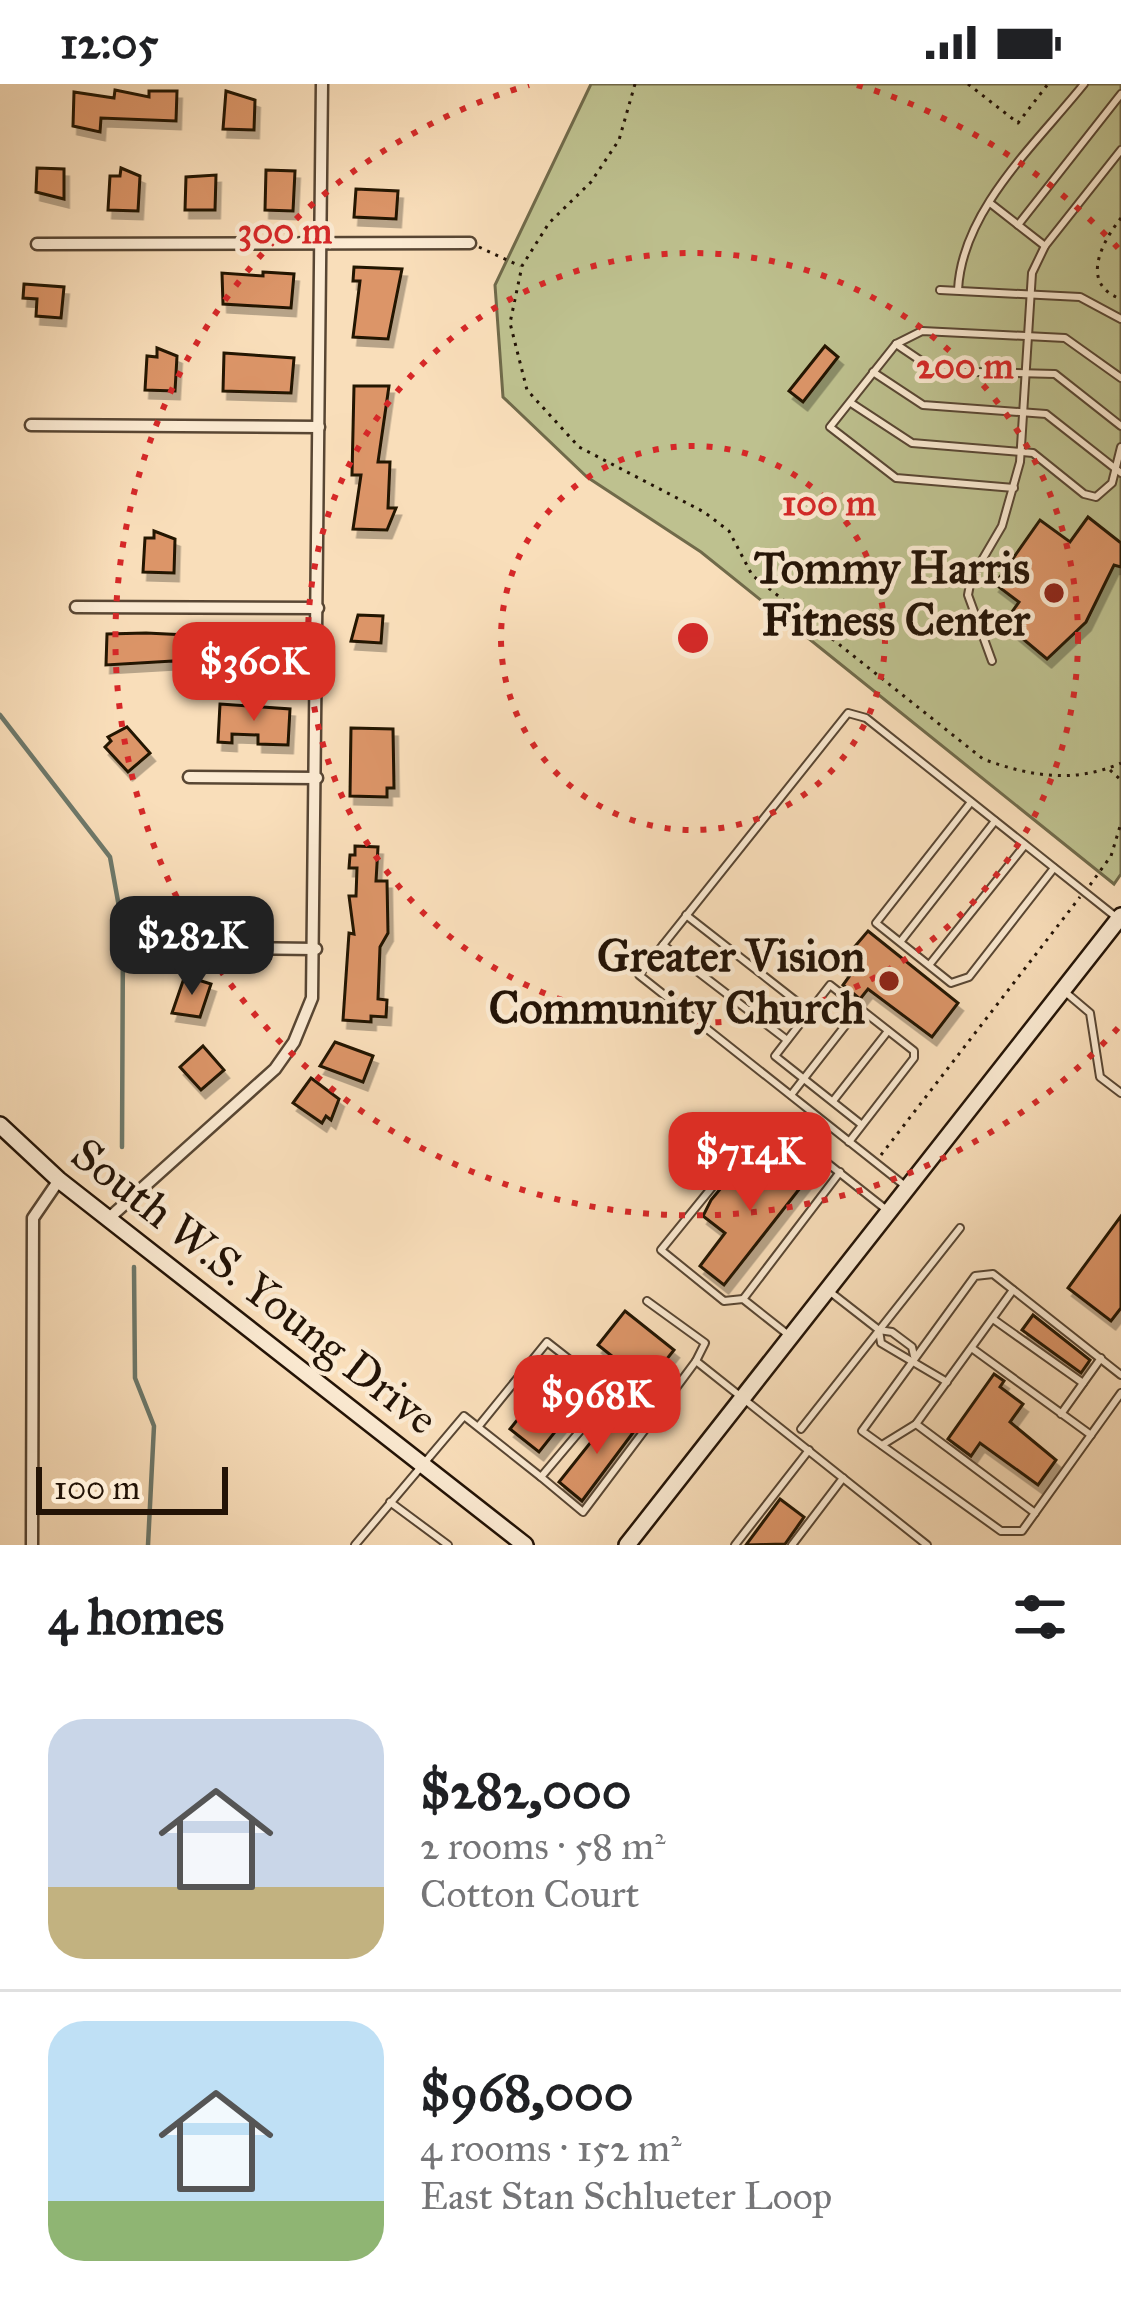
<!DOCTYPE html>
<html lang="en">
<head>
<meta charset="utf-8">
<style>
	body { margin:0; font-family:"IM FELL Great Primer",serif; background:#f6f6f6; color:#202124; height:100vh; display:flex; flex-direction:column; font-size:45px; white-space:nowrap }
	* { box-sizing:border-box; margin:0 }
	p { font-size:39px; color:#757577 }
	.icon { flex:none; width:66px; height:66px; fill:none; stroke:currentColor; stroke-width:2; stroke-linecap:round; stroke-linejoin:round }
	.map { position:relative; height:1461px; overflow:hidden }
	.sheet { display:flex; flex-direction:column; background:#fff; flex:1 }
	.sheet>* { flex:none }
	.scale { position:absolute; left:36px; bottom:30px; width:192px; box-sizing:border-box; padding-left:12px; border:6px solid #231306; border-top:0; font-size:33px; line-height:42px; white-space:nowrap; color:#231306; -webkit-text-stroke:9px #fbead2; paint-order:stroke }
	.price { position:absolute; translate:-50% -102px; padding:0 27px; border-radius:24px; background:#d93025; color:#fff; font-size:39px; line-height:78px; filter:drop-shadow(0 3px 6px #0008) }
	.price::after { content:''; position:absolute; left:50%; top:72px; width:36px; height:27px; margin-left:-18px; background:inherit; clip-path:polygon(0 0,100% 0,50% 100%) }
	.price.current { background:#222; color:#fff }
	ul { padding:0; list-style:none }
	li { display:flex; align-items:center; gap:36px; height:300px; padding:0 48px }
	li+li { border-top:3px solid #e0e0e0 }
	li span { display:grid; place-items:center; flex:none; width:336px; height:240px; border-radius:36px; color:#555 }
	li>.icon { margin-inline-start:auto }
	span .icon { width:144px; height:144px; fill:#fffc; stroke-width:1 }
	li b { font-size:51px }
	h2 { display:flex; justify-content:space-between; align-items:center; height:144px; padding:0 48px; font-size:51px }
	.status { display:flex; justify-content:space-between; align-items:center; height:84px; padding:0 60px; background:#fff; direction:ltr }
	.status svg { height:33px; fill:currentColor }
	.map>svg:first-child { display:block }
	.green { fill:#bec18f; stroke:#706a4a; stroke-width:3 }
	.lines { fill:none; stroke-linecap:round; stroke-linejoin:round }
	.stream { stroke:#6d786a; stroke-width:4.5 }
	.building { fill:#dc9568; stroke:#231306; stroke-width:3; filter:url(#shadow) }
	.lane-casing { stroke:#584633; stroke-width:10 }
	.street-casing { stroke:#584633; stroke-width:15 }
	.secondary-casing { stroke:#231306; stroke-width:20 }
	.path { stroke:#231306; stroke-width:3; stroke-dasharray:3 6; stroke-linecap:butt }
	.lane { stroke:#fbead2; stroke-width:6 }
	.street { stroke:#fbead2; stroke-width:10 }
	.secondary { stroke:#fbead2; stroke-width:15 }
	.ring { fill:none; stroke:#d62828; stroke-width:6; stroke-dasharray:6 12 }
	.poi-dot { fill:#8f2418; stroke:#fbead2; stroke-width:4.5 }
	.labels { text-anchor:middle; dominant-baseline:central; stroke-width:9; stroke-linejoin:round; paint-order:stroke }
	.poi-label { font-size:45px; font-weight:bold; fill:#231306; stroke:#fbead2; text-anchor:end }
	.street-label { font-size:45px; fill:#231306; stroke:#fbead2 }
	.centre { fill:#d62828; stroke:#fbead2; stroke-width:6 }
	.ring-label { font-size:36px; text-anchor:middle; font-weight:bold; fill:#d62828; stroke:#fbead2; stroke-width:9; stroke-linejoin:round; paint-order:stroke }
</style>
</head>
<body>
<div class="status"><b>12:05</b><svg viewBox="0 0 49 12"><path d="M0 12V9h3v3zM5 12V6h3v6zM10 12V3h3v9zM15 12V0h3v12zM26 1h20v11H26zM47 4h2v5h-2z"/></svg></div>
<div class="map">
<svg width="1121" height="1461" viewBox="0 0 1121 1461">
	<defs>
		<filter id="shadow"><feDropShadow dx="4.5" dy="8" stdDeviation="0" flood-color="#0004"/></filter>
	</defs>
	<rect width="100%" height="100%" fill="#f9deba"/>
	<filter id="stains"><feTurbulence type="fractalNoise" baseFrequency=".00167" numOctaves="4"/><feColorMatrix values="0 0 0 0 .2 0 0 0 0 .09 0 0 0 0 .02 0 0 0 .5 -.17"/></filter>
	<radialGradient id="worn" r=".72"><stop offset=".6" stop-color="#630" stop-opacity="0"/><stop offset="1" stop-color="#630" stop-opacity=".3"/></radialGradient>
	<path class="green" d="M591,0H1121V790L1114,800L701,468L587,393L503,313L495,201Z"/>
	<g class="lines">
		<g class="stream">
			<path d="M0,631L110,773L123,845L122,1063"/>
			<path d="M134,1183L135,1294L154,1342L148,1461"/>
		</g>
	</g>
	<g class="building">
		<path d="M115,6L149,13V7H177L176,37L101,34L100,48L73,42L74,8L114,14Z"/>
		<path d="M226,7L255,16L254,46L223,45Z"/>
		<path d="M37,84L64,85V115L36,108Z"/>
		<path d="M121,84L140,92L138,127L108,126L110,92H120Z"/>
		<path d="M266,86L295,87L293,127L265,126Z"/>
		<path d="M216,91L215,126H185L186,93Z"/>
		<path d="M356,105L398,107L396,135L354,133Z"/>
		<path d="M354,183L402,185L388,255L353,253L360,197H353Z"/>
		<path d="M263,188L294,190L291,224L223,220L222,189L263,192Z"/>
		<path d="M24,200L64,203L61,234L36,232L37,215L23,214Z"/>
		<path d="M825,262L838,273L803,318L789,307Z"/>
		<path d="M157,264L177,272L175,307L145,306L147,272L157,273Z"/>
		<path d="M224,269L294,274L291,309L223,307Z"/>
		<path d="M354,302H389L378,378H390L388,424H396L387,446L353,445L361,391H352Z"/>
		<path d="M1088,433L1121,459V483L1114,481L1086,538L1047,575L1004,539L1019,518L995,500L1040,436L1070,458Z"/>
		<path d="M154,447L175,455L174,489L143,488L145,454H154Z"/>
		<path d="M358,531L383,532L381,559L351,557Z"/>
		<path d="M146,549L249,554V582L173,577L106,581L107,550Z"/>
		<path d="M220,620L290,625L288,661L258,660V651L232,650V659L218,658Z"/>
		<path d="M127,643L150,669L128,688L105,663L111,657L108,653Z"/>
		<path d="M351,644L393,645L394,704H387V713L350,712Z"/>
		<path d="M355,762L378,763L376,797H387L388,849L380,863L378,915L387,916L386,933L371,932V938L343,936L349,849L354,850L349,812H356L357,784H349L350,771H355Z"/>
		<path d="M868,847L958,919L932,953L868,905L860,915L843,901L851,890L839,881Z"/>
		<path d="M195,895L211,900L200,933L172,929L183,897L193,900Z"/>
		<path d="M335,958L373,972L363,998L320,982Z"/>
		<path d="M203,962L224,986L201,1006L180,983Z"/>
		<path d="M311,994L339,1015L331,1036L326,1032L322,1039L293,1019Z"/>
		<path d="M791,1065L815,1085L724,1201L700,1182L725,1149L703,1132L711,1116L731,1092L755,1111Z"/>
		<path d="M1121,1132V1224L1111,1237L1068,1204Z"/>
		<path d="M625,1227L674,1266L647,1300L598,1261Z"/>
		<path d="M1033,1231L1090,1276L1081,1289L1022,1246Z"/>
		<path d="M994,1290L1004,1297L1000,1303L1023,1320L1010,1338L1056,1376L1038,1401L980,1359L971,1372L948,1355Z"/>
		<path d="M553,1291L582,1314L539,1368L510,1345Z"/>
		<path d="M614,1329L635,1346L582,1417L559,1398Z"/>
		<path d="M780,1415L804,1433L785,1460L746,1461Z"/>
	</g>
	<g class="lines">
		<defs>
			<g id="lane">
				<path d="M990,119L1045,162"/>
				<path d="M1018,141L1121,10"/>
				<path d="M940,206L1080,213L1121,235"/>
				<path d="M958,206C962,126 1036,60 1084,0"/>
				<path d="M896,260L936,287L1055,290L1121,342"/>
				<path d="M873,288L923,321L1046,330L1121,389"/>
				<path d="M851,319L912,359L1033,369L1084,410L1096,413L1112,399L1121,363"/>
				<path d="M1014,404L896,394L830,343L896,260L922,247L1065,254L1121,294"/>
				<path d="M992,577L968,511L971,495L1002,442L1020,378L1032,189L1045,162L1121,66"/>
				<path d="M971,718L876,839L951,899L969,893L1054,784"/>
				<path d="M686,831L810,928"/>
				<path d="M901,857L995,737"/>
				<path d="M663,861L787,956"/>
				<path d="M930,880L1025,761"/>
				<path d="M1064,907L1090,929L1100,993L1121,1009"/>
				<path d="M791,1011L859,924"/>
				<path d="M833,1017L888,947"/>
				<path d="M849,1058L914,974V967L830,901L775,972L862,1041"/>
				<path d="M904,1101L639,891L848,629L866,634L1116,833"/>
				<path d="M829,1207L879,1246L892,1248L912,1263L914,1272"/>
				<path d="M744,1214L840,1088"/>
				<path d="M647,1217L705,1259L696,1277"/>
				<path d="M993,1235L1083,1299"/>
				<path d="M879,1246L881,1259L947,1298"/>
				<path d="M791,1253L743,1215L724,1217L661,1166L769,1033L888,1127"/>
				<path d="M973,1265L1091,1351"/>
				<path d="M1121,1291L993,1190L975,1192L862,1347L1001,1447H1022L1121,1309"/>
				<path d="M1061,1330L1101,1274"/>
				<path d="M650,1339L696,1277L927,1461"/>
				<path d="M916,1340L1035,1429"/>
				<path d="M801,1345L960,1144"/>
				<path d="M882,1361L916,1340L1013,1206"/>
				<path d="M541,1393L583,1428L650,1339L612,1309"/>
				<path d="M390,1418L448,1461"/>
				<path d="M355,1461L464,1332L541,1393L612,1309L547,1258L478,1343"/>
				<path d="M735,1461L809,1366"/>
				<path d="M792,1461L843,1394"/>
			</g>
			<g id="street">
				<path d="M37,160L470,159"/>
				<path d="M31,341L319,343"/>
				<path d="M76,523L318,524"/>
				<path d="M189,693L317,694"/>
				<path d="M228,864L316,865"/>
				<path d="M108,1135L275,985L294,958L312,914L322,0"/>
				<path d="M32,1461L33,1134L59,1096"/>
			</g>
			<g id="secondary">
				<path d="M0,1041L59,1096L525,1461"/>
				<path d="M627,1461L1121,832"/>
			</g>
		</defs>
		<use href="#lane" class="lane-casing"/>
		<use href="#street" class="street-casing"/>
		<use href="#secondary" class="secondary-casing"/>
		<g class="path">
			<path d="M635,0L619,56L591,98L549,139L522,182L510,239L527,306L579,363L704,428L729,447L752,491L983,675C1029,692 1074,700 1121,679"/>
			<path d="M968,0L1018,39L1048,0"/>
			<path d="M1121,134C1102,158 1079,200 1121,215"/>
			<path d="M479,163L520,182"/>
			<path d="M1110,686L1121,696"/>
			<path d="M1090,801L1111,772L1121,739"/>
			<path d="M881,1071L1080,813"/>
		</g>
		<use href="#lane" class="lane"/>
		<use href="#street" class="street"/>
		<use href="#secondary" class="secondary"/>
	</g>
	<g class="ring">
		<circle cx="693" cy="554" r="192"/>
		<circle cx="693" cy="554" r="385"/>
		<path d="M1118 944A577 577 0 1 1 529 1M857 1A577 577 0 0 1 1118 164"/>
	</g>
	<g class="poi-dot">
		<circle cx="1054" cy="509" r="12"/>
		<circle cx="889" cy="897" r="12"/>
	</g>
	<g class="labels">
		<g class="poi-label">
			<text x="1030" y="483">Tommy Harris<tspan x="1030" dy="52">Fitness Center</tspan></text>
			<text x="865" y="871">Greater Vision<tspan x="865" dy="52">Community Church</tspan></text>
		</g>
		<g class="street-label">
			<text transform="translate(255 1202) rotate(38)">South W.S. Young Drive</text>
		</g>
	</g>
	<circle cx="693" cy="554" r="18" class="centre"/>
	<g class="ring-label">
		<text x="285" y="159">300 m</text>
		<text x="965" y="294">200 m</text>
		<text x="829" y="431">100 m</text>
	</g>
	<rect width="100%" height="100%" filter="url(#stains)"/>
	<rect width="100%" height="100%" fill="url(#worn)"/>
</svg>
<div class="scale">100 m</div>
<b class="price" style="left:254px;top:640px">$360K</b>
<b class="price current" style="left:192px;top:914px">$282K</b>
<b class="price" style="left:750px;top:1130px">$714K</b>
<b class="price" style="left:597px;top:1373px">$968K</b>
</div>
<section class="sheet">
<h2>4 homes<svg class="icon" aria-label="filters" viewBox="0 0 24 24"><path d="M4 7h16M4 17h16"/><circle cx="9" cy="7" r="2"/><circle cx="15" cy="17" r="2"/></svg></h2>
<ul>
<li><span style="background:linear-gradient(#c9d6e8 70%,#c2b280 0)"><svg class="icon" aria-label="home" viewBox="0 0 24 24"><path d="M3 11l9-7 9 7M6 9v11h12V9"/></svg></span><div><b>$282,000</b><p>2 rooms · 58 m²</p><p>Cotton Court</p></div></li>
<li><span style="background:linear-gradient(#bfe0f5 75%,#8fb573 0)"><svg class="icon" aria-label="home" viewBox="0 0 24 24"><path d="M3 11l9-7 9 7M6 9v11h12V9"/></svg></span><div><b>$968,000</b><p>4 rooms · 152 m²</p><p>East Stan Schlueter Loop</p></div></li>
</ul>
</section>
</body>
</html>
